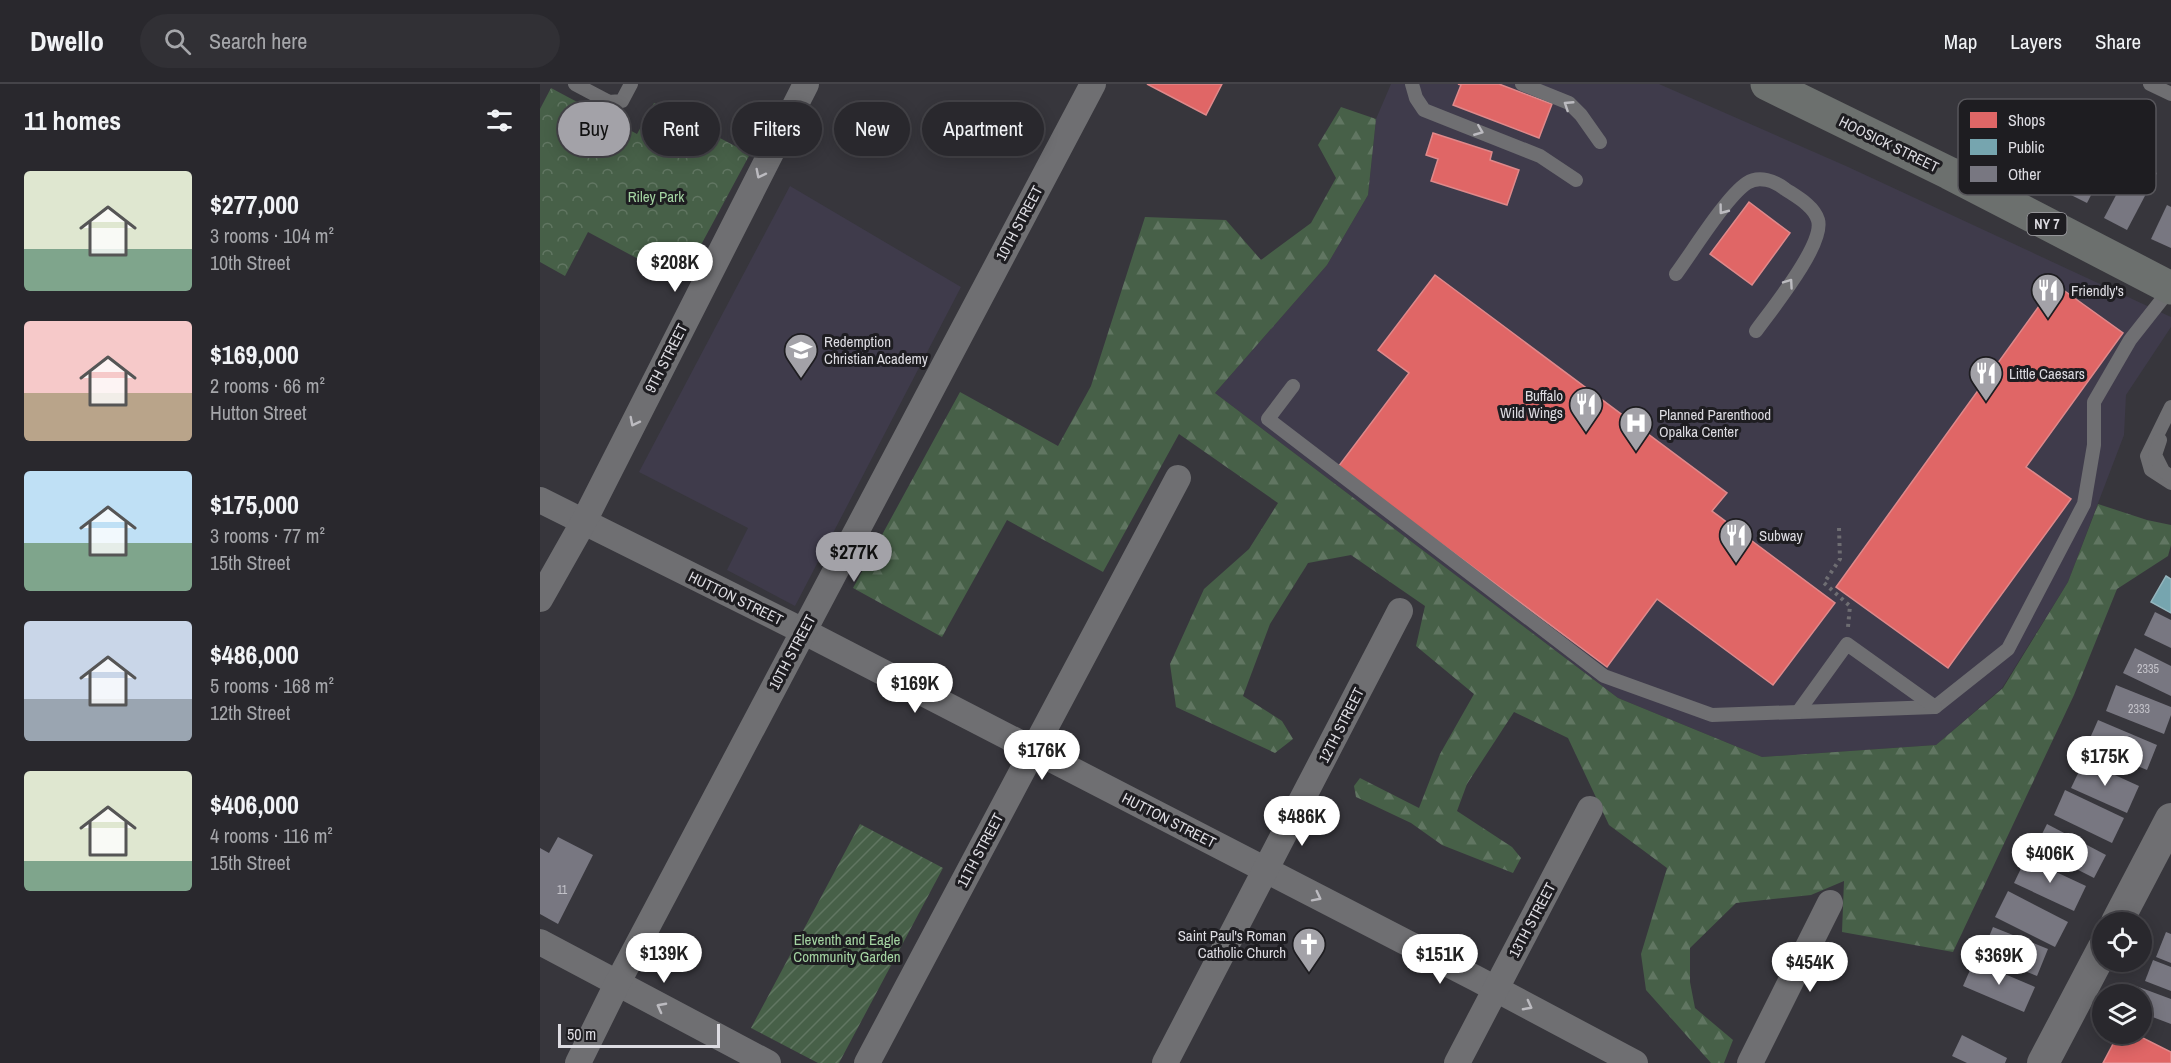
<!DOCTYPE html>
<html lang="en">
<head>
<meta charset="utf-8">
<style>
	body { margin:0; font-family:"Archivo Narrow",sans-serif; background:#313035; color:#f1f3f6; height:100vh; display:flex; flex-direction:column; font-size:22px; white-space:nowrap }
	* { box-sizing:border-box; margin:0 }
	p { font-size:20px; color:#a5a6aa }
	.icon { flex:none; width:33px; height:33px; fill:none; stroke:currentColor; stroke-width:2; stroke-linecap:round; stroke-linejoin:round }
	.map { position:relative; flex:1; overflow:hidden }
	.details { display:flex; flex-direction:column; background:#29282d; width:540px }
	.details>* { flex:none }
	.top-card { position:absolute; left:18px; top:18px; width:570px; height:54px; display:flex; gap:12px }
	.buttons { position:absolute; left:1552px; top:828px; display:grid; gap:12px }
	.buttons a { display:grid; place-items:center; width:60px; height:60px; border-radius:50%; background:#29282d; box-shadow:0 3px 15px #0003,0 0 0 2px #454449; font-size:30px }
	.scale { position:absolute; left:18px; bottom:15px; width:162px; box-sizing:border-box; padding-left:6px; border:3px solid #dddce2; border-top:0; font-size:16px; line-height:21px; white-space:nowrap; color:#dddce2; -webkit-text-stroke:4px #1e1d21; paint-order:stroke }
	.price { position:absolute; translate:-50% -51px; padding:0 14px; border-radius:21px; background:#fff; color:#222; font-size:20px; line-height:39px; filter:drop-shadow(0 2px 3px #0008) }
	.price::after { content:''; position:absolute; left:50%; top:36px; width:18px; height:14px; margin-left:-9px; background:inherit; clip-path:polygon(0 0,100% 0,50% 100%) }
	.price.current { background:#a3a2a8; color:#111 }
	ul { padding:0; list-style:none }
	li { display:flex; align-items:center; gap:18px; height:150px; padding:0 24px }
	li span { display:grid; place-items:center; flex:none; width:168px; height:120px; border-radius:6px; color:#555 }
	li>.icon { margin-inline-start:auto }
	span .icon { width:72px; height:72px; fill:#fffc; stroke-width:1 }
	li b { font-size:26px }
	h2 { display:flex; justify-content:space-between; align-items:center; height:72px; padding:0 24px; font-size:26px }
	.pill { padding:0 21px; border-radius:27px; background:#29282d; box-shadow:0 3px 15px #0003,0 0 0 2px #454449; font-size:21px; line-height:54px }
	.pill.current { background:#a3a2a8; color:#111 }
	header { display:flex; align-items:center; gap:36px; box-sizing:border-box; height:84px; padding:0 30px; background:#29282d; border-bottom:2px solid #454449 }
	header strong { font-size:28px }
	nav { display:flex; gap:33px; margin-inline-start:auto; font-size:21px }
	.search { width:420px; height:54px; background:#313035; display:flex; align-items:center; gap:15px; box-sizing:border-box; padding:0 21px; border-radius:33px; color:#a5a6aa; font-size:22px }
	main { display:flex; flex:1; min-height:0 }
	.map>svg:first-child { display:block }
	.built { fill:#3f3b4b }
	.forest { fill:url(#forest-firs) }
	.park { fill:url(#park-crowns) }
	.garden { fill:url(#garden-furrows) }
	.shops { fill:#e06666; stroke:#df898b; stroke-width:1.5 }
	.public { fill:#76a5af; stroke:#95b6be; stroke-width:1.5 }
	.building { fill:#787781 }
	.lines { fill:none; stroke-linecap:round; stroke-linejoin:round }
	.path { stroke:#6e6d72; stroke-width:4; stroke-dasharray:3 4.5; stroke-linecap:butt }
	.service { stroke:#6f6f72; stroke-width:14 }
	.minor { stroke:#6f6f72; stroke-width:26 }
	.tertiary { stroke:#6f6f72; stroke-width:32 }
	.trunk { stroke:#6c706e; stroke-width:33 }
	.oneway { stroke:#bcbbc0 }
	.labels { text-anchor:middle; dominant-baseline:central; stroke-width:6; stroke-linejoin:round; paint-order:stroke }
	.number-label { font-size:12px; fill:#c4c3ca }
	.shield { fill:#1e1d21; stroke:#a4a3a8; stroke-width:1.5 }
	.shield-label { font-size:14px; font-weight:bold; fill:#dddce2 }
	.street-label { font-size:15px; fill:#dddce2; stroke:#1e1d21 }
	.park-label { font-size:15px; fill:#a4d4a2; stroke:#1e1d21 }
	.poi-label { font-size:15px; fill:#dddce2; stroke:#1e1d21; text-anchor:start }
	.key { fill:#1e1d21; stroke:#57565b; stroke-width:1.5 }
	.key-label { font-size:16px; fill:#dddce2 }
</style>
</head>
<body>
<header>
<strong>Dwello</strong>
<div class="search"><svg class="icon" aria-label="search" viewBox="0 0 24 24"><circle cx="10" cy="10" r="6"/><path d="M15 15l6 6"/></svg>Search here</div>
<nav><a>Map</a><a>Layers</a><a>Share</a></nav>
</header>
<main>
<section class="details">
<h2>11 homes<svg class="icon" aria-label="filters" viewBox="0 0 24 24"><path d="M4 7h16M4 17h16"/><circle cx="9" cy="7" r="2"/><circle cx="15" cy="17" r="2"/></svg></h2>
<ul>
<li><span style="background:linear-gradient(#dfe7d0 65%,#7fa58c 0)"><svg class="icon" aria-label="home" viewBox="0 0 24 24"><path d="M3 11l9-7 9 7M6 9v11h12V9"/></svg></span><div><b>$277,000</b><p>3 rooms · 104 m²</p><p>10th Street</p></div></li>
<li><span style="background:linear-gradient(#f6c9c9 60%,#b9a48a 0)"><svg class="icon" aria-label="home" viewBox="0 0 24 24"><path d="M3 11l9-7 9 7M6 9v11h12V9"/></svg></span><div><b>$169,000</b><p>2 rooms · 66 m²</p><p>Hutton Street</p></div></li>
<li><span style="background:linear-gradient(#bfe0f5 60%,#7fa58c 0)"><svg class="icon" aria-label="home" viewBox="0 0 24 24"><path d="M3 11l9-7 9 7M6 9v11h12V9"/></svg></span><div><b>$175,000</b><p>3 rooms · 77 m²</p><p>15th Street</p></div></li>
<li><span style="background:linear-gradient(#c9d6e8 65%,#9aa5b1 0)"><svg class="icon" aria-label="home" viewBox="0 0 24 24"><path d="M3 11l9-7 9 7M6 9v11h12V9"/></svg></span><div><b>$486,000</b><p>5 rooms · 168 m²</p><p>12th Street</p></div></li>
<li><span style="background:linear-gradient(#dfe7d0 75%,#7fa58c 0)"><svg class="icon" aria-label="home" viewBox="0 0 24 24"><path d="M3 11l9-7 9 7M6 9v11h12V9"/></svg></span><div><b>$406,000</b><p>4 rooms · 116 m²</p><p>15th Street</p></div></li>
</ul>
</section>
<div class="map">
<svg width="1631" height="979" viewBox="0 0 1631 979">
	<defs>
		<pattern id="forest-firs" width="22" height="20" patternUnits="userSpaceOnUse" patternTransform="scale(1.5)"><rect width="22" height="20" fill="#476048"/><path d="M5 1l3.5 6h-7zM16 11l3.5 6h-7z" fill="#617662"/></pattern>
		<pattern id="park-crowns" width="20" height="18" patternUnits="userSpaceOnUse" patternTransform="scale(1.5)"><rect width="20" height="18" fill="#476048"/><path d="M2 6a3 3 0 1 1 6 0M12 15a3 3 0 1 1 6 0" fill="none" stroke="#617662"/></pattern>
		<pattern id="garden-furrows" width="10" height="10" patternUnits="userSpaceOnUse" patternTransform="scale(1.5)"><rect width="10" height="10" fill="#476048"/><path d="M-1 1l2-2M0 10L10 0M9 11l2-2" fill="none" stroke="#617662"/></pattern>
	</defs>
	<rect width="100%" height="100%" fill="#37363c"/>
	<g class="built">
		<path d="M851,0H1119L1306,82L1631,233V243L1586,311L1584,351L1528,498L1462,604L1396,661L1222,673L1078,614L675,309L787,181L828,111L836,35Z"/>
		<path d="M250,102L421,203L255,522L187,486L208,444L99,388Z"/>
	</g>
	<path class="forest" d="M801,23L836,35L828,111L787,181L675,309L1078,614L1222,673L1396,661L1463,604L1528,498L1558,420L1607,436L1631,441V461L1628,472L1577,505L1534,611L1413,868L1302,848L1304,797L1271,811L1196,819L1150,864V898L1155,924L1193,956L1184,979H1171L1106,906L1101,870L1127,784L1069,741L1028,654L974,628L927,700L917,727L972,763L981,774L973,789L902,761L871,739L816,713L814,702L820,694L879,724L900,670L934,610L876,562L885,522L811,471L768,479L730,540L703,612L742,637L753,655L735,669L636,623L630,580L664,505L709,465L738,419L639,350L563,488L467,436L402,553L313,504L420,308L518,362L551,302L605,133L686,136L721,176L771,139L796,94L778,61Z"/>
	<path class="park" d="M11,4L97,50L114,19L210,70L141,198L48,148L25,192L0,178V25Z"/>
	<path class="garden" d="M320,740L403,784L299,979H278L211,944Z"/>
	<g class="shops">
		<path d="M607,0H682L666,31Z"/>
		<path d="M918,0H959L1012,20L999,54L913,21L921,1Z"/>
		<path d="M893,49L952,68L950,76L979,86L967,121L891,97L898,75L886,71Z"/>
		<path d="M1209,118L1250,149L1212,201L1170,170Z"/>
		<path d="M895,191L1187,409L1172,427L1295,519L1233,601L1117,515L1067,583L798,383L869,289L838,266Z"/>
		<path d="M1515,200L1583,249L1486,383L1531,415L1408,584L1296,503Z"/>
		<path d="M1568,950H1595L1631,968V979H1563L1573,960L1565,955Z"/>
	</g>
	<path class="public" d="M1626,492L1631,495V529L1611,518Z"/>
	<g class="building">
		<path d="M1557,51L1577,61L1547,119L1527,109Z"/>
		<path d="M1594,77L1617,89L1587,146L1564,134Z"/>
		<path d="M1627,121L1631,123V164L1611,155Z"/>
		<path d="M1615,528L1631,536V564L1604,551Z"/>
		<path d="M1595,564L1631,582V612L1583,589Z"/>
		<path d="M1576,601L1631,623V631L1624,650L1566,627Z"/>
		<path d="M1558,636L1617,661L1607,686L1547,661Z"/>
		<path d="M1544,677L1599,702L1587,729L1531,704Z"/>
		<path d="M1525,706L1584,734L1572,759L1514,731Z"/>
		<path d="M1507,740L1566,771L1554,794L1495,764Z"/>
		<path d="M18,753L53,771L18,840L0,830V764L9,769Z"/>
		<path d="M1486,774L1546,802L1534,827L1474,799Z"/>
		<path d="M1468,807L1528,838L1515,863L1455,833Z"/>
		<path d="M1453,843L1508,865L1497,892L1442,870Z"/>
		<path d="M1626,848L1631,850V879L1616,873Z"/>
		<path d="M1613,876L1631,883V907L1605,897Z"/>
		<path d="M1434,877L1495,903L1484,928L1423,902Z"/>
		<path d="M1596,902L1631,915V940L1602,929V910H1593Z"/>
		<path d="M1422,951L1467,974L1465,979H1427L1412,972Z"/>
	</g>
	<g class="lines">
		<path class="path" d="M1299,444L1300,475L1284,499L1310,522L1308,543"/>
		<g class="service">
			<path d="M35,0L69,18L82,17L91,0"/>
			<path d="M872,0L876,14L884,26L1000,72L1036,96"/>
			<path d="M982,0L1029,19L1041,31L1060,58"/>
			<path d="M1610,0L1631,10"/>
			<path d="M1136,190C1153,167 1186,113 1207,99C1219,91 1235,97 1245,105C1257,113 1274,122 1278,136C1285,160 1231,226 1216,247"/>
			<path d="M753,302L728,335L1064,592L1172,631L1395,623L1468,565L1544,420L1554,361V318L1590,256L1631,204"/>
			<path d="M1631,323L1607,372L1611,386L1631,399"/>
			<path d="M1620,356L1615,371L1623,387L1631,393"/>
			<path d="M1258,628L1307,560L1395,623"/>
		</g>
		<g class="minor">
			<path d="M0,416L263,547L937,895L1095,979"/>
			<path d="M0,515L43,439L266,0"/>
			<path d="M0,858L228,979"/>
			<path d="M38,979L77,900L553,0"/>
			<path d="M327,979L638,394"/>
			<path d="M625,979L860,527"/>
			<path d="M917,979L1050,725"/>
			<path d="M1210,979L1290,819"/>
		</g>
		<g class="tertiary">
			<path d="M1577,838L1631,735"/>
			<path d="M1503,979L1563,865"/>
		</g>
		<path class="trunk" d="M1227,0L1409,89L1631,204"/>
	</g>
	<defs><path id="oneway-chevron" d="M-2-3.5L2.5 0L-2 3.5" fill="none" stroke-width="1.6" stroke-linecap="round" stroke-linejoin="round" transform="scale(1.5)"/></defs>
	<g class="oneway">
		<use href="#oneway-chevron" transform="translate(1028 21) rotate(-147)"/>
		<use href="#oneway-chevron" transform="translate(939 47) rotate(22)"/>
		<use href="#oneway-chevron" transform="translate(220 90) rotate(117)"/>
		<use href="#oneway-chevron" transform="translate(1183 126) rotate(127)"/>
		<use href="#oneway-chevron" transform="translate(1249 199) rotate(-55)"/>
		<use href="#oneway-chevron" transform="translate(94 338) rotate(117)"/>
		<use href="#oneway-chevron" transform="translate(777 813) rotate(27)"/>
		<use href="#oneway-chevron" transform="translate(988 922) rotate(28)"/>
		<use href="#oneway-chevron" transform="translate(121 923) rotate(-152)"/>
	</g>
	<defs>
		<symbol id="restaurant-pin" viewBox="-11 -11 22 30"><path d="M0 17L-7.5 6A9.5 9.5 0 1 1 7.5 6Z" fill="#a3a2a8" stroke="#1e1d21"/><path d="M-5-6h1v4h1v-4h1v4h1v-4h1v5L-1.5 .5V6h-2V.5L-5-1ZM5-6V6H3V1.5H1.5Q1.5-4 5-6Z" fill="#fff"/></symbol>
		<symbol id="school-pin" viewBox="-11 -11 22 30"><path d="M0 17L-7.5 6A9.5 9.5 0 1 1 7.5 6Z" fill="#a3a2a8" stroke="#1e1d21"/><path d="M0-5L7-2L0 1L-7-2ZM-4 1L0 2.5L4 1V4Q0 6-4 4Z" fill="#fff"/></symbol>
		<symbol id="hospital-pin" viewBox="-11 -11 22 30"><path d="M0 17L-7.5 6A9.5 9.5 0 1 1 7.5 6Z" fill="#a3a2a8" stroke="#1e1d21"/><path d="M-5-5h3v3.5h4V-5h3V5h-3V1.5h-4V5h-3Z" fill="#fff"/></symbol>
		<symbol id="church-pin" viewBox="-11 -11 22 30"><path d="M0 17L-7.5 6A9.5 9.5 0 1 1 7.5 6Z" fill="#a3a2a8" stroke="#1e1d21"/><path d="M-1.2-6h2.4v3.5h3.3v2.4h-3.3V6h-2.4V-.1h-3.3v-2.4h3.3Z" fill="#fff"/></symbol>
	</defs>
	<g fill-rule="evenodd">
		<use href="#restaurant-pin" x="1489" y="187" width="38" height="52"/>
		<use href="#school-pin" x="242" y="247" width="38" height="52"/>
		<use href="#restaurant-pin" x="1427" y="270" width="38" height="52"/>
		<use href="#restaurant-pin" x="1027" y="301" width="38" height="52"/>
		<use href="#hospital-pin" x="1077" y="320" width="38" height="52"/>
		<use href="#restaurant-pin" x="1177" y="432" width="38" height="52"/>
		<use href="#church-pin" x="750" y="841" width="38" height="52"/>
	</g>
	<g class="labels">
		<g class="number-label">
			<text x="1608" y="585">2335</text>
			<text x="1599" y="625">2333</text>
			<text x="22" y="806">11</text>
		</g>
		<rect class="shield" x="1487.5" y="129" width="39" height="22" rx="4.5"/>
		<g class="shield-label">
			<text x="1507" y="140">NY 7</text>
		</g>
		<g class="street-label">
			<text transform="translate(1349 60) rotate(26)">HOOSICK STREET</text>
			<text transform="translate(479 139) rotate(-62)">10TH STREET</text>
			<text transform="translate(126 274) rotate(-63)">9TH STREET</text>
			<text transform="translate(196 514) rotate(26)">HUTTON STREET</text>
			<text transform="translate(252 568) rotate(-62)">10TH STREET</text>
			<text transform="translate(801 641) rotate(-63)">12TH STREET</text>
			<text transform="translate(629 736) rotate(27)">HUTTON STREET</text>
			<text transform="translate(440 766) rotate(-62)">11TH STREET</text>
			<text transform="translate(992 836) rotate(-62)">13TH STREET</text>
		</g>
		<g class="park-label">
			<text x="116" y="112">Riley Park</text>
			<text x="307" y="855">Eleventh and Eagle<tspan x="307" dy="17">Community Garden</tspan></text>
		</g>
		<g class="poi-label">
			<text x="1531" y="206">Friendly's</text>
			<text x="284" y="257">Redemption<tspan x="284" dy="17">Christian Academy</tspan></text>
			<text x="1469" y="289">Little Caesars</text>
			<text x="1023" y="311" text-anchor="end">Buffalo<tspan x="1023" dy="17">Wild Wings</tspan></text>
			<text x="1119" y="330">Planned Parenthood<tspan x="1119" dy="17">Opalka Center</tspan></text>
			<text x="1219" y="451">Subway</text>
			<text x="746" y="851" text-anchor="end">Saint Paul's Roman<tspan x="746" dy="17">Catholic Church</tspan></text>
		</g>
	</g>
	<rect x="1418" y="15" width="198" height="96" rx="9" class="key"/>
	<rect x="1430" y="28" width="27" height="16" fill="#e06666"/>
	<rect x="1430" y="55" width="27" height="16" fill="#76a5af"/>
	<rect x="1430" y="82" width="27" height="16" fill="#787781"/>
	<g class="key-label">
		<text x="1468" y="42">Shops</text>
		<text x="1468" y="69">Public</text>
		<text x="1468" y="96">Other</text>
	</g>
</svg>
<div class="buttons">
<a><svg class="icon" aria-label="locate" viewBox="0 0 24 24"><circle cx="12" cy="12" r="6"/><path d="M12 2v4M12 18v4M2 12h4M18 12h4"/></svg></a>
<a><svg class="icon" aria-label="layers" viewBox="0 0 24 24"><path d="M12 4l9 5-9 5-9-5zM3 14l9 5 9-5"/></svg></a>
</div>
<div class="scale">50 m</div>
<b class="price" style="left:135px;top:209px">$208K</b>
<b class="price current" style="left:314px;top:499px">$277K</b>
<b class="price" style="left:375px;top:630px">$169K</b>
<b class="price" style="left:502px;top:697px">$176K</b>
<b class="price" style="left:1565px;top:703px">$175K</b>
<b class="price" style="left:762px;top:763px">$486K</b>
<b class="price" style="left:1510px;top:800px">$406K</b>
<b class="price" style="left:124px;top:900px">$139K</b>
<b class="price" style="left:900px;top:901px">$151K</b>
<b class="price" style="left:1459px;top:902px">$369K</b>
<b class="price" style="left:1270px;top:909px">$454K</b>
<div class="top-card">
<a class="pill current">Buy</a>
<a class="pill">Rent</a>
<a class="pill">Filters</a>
<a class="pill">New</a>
<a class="pill">Apartment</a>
</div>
</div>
</main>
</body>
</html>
